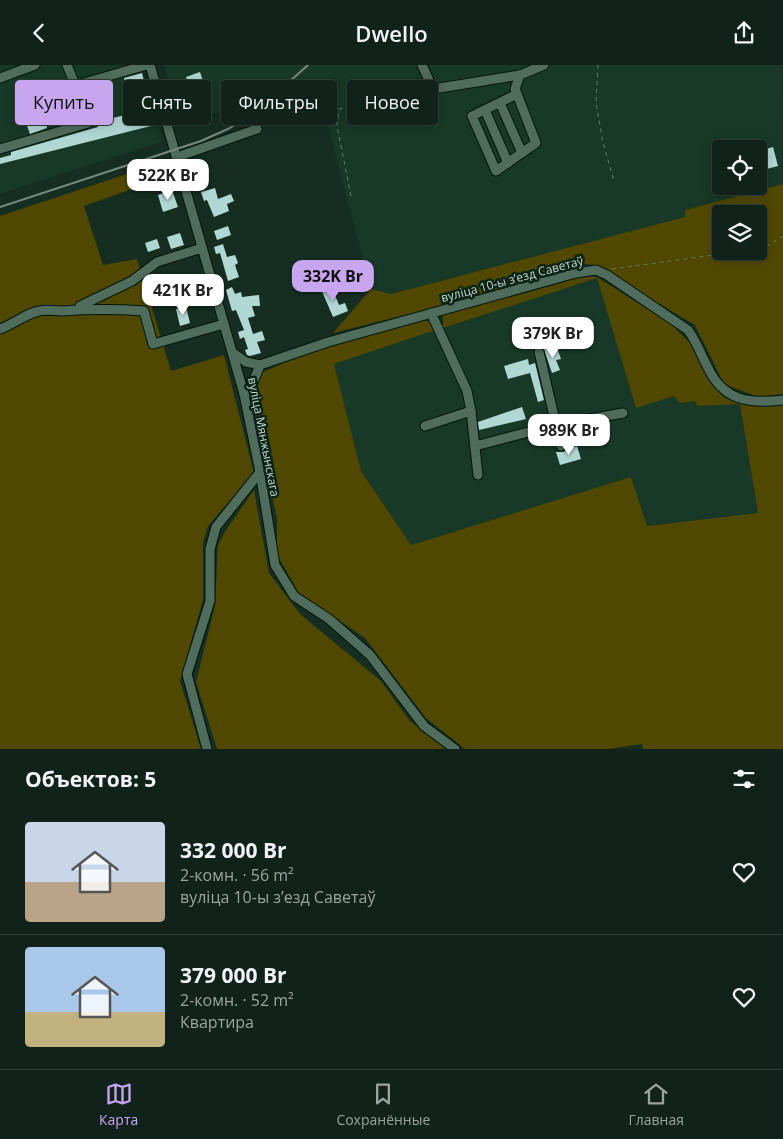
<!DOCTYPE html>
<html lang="ru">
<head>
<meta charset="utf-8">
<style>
	body { margin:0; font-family:"Open Sans",sans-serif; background:#1e2f26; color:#f1f3f6; height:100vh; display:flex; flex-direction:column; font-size:19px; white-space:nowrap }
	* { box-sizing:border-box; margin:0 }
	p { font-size:16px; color:#9ca4a2 }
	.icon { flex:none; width:28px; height:28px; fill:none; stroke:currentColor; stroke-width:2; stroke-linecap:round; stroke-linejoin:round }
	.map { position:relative; height:684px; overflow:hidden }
	.details { display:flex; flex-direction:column; background:#102219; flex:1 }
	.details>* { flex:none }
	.top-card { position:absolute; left:15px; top:15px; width:500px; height:45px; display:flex; gap:10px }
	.controls { position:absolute; left:712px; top:75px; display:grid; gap:10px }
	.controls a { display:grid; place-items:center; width:55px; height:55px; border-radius:5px; background:#102219; box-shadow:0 2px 12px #0003,0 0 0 1px #303f38; font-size:25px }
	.price { position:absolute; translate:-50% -42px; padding:0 11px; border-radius:10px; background:#fff; color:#222; font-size:16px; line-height:32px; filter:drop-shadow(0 1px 2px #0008) }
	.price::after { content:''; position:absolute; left:50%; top:30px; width:15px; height:11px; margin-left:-8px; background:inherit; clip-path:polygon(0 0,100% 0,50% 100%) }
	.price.current { background:#c7a6ef; color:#111 }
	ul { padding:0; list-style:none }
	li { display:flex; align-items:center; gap:15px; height:125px; padding:0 25px }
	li+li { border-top:1px solid #303f38 }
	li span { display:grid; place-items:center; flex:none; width:140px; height:100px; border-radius:5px; color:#555 }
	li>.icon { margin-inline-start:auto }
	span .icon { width:60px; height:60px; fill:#fffc; stroke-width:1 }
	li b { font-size:21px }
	h2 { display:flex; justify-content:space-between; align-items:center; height:60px; padding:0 25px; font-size:21px }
	.tag { padding:0 18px; border-radius:5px; background:#102219; box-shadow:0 2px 12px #0003,0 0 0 1px #303f38; font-size:18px; line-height:45px }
	.tag.current { background:#c7a6ef; color:#111 }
	header { display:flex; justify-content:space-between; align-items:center; height:65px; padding:0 25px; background:#102219; font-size:22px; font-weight:600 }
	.tabs { display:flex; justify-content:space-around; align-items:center; height:70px; border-top:1px solid #303f38; background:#102219; font-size:14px; color:#9ca4a2 }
	.tabs a { display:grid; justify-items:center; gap:2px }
	.tabs .current { color:#c7a6ef }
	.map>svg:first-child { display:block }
	.built { fill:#183928; fill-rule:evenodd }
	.green { fill:#514800; fill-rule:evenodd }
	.building { fill:#b1d7d3 }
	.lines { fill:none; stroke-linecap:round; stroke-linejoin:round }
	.minor-casing { stroke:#00160a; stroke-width:11 }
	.path { stroke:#667a6f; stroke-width:1; stroke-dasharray:4 4; stroke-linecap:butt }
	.minor { stroke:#506c5c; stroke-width:9 }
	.rail { stroke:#778a80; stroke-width:2 }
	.labels { text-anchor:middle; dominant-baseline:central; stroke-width:5; stroke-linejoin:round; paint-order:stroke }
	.street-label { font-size:12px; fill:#c8d7ce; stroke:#0b2418 }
</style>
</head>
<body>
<header><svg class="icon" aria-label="back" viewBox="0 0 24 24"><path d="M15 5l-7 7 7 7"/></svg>Dwello<svg class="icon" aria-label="share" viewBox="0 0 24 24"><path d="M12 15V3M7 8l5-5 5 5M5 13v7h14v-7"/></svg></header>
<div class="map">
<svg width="783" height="684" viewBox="0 0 783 684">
	<rect width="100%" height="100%" fill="#152e21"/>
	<g class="built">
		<path d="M0,0H135L142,8L163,76L0,129Z"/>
		<path d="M164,0H782L783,119L685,145L686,152L391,229L371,224L327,57L321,54L302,61L284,60L257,28L242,42L179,57ZM721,84H759V121H721Z"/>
		<path d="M597,212L636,342L675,330L695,336L697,341L740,338L759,448L647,461L631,412L411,480L361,406L334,299Z"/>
	</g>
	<g class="green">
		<path d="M166,96L174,109L84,141L103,200L137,194L171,306L224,290L254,408L208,461L203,478V535L180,616L201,684H0V151Z"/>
		<path d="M783,119V329L758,332L724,319L695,260L594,200L577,198L481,231L333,268L371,224L391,229L685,152V145ZM721,149H759V186H721Z"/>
		<path d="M584,210L597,212L671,259L690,278L714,321L725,333L741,338L783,339V684H643L642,679L608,684H465L426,653L365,573L299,528L277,490V454L250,329L261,308L327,279L421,255L430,257L436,265L334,299L361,406L411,480L631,412L647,461L758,448L740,339L697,341L695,336L680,338L674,331L636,343L597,213L443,263V248Z"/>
		<path d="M254,425L269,508L300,549L381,616L410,656L446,684H217L196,617L215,541L218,480L226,465Z"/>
	</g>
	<g class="building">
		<path d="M200,7L209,35L195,39L186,12Z"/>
		<path d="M142,8L155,60L0,99V93L11,90V87L98,62L97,57L133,48L124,13Z"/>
		<path d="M29,19L33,31L61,21L66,34L41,43L47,63L30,69L14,24Z"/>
		<path d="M773,82L778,101L759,106V86Z"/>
		<path d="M721,96V127L720,128L712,99Z"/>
		<path d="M215,123L218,134L231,129L234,136L227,139L229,146L214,152L207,135L204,136L201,127Z"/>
		<path d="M172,125L178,142L163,147L158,130Z"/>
		<path d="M228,161L231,170L217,175L214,166Z"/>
		<path d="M180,168L184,180L171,184L167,172Z"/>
		<path d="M157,174L160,183L148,187L145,178Z"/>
		<path d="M223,179L227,192L235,190L238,198L235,200L239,212L228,216L220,188L216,189L214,182Z"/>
		<path d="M187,212L193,225L177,227L174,215Z"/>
		<path d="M331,220L339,240L345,238L348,246L333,252L321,224Z"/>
		<path d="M232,222L235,229L241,227L242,232L259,230L260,241H252L255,251L248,253L253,269L262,266L265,275L257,277L261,288L250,291L247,290L245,285L248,284L244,272L240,274L238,267L244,265L236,245L232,246L226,225Z"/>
		<path d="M186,242L190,258L180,261L176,244Z"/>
		<path d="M553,281L554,286L557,283L561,294L556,295L560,305L552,308L544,284Z"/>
		<path d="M528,294L529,300L535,298L544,335L538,337L530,308L508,314L504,301Z"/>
		<path d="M522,342L526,354L479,365L478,357Z"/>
		<path d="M577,381L581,394L560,400L556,387H563Z"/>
	</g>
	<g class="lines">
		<defs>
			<g id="minor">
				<path d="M150,0L244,329L260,407L275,500L294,531L329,554L370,590L424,661L455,684"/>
				<path d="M422,0L433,24L520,10"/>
				<path d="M0,13L35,0"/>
				<path d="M77,20L147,0"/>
				<path d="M517,29L536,78L496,106L472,51Z"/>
				<path d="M517,29L515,24L520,10L544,0"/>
				<path d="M500,38L522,88"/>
				<path d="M485,45L508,98"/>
				<path d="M0,84L88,58V51L67,0"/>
				<path d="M177,92L257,64"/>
				<path d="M80,241L132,216L157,197L202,183"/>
				<path d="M431,248L467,326L471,346L478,410"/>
				<path d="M0,264C14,259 25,249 39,246C46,244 54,246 62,246C91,244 115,244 144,246L153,279L224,259"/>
				<path d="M539,287L561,381"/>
				<path d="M233,288L246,297L260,300L328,277L576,208L596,205L607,210L688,265C697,277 701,290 708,303C724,336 749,339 783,335"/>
				<path d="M244,329L252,320L260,300"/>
				<path d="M425,361L471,346"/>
				<path d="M475,381L556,360L623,348"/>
				<path d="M207,684L187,609L210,536V484L216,462L260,407"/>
			</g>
		</defs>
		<use href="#minor" class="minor-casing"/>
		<g class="path">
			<path d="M598,0L596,38L603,78L614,116"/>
			<path d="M351,131L337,61L339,44L425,26"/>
			<path d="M759,184L764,183L783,171"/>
			<path d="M612,204L743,186"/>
		</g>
		<use href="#minor" class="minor"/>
		<path class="rail" d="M0,142L201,76L230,63L260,43L308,0"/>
	</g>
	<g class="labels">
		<g class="street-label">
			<text transform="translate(512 214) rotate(-15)">вуліца 10-ы зʼезд Саветаў</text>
			<text transform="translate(264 372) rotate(79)">вуліца Мянжынскага</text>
		</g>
	</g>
</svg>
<div class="controls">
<a><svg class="icon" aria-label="locate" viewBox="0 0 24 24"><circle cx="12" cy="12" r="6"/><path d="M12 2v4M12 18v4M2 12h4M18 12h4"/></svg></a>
<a><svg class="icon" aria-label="layers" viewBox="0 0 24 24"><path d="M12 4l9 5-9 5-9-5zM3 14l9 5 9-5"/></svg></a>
</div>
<b class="price" style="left:168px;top:136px">522K Br</b>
<b class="price current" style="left:333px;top:237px">332K Br</b>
<b class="price" style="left:183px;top:251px">421K Br</b>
<b class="price" style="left:553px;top:294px">379K Br</b>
<b class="price" style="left:569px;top:391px">989K Br</b>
<div class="top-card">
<a class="tag current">Купить</a>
<a class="tag">Снять</a>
<a class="tag">Фильтры</a>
<a class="tag">Новое</a>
</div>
</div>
<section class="details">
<h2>Объектов: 5<svg class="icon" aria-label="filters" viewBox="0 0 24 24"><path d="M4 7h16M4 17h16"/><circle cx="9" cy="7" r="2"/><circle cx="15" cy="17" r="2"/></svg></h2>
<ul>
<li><span style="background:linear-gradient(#c9d6e8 60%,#b9a48a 0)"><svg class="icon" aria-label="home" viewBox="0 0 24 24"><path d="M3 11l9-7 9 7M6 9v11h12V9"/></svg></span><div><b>332 000 Br</b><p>2-комн. · 56 m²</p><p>вуліца 10-ы зʼезд Саветаў</p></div><svg class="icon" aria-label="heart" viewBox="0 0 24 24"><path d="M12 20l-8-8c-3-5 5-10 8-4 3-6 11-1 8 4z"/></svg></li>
<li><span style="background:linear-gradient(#a9c7e8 65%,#c2b280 0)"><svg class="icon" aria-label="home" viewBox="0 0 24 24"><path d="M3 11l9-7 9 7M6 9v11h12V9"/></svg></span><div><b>379 000 Br</b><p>2-комн. · 52 m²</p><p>Квартира</p></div><svg class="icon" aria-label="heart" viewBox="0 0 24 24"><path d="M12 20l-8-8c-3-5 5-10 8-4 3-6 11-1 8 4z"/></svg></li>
</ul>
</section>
<nav class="tabs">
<a class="current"><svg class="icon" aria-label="map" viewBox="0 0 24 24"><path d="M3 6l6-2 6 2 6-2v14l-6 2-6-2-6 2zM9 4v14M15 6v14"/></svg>Карта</a>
<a><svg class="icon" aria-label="saved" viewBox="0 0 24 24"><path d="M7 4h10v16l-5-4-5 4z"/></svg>Сохранённые</a>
<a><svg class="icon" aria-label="home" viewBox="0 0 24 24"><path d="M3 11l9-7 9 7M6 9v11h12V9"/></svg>Главная</a>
</nav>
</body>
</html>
